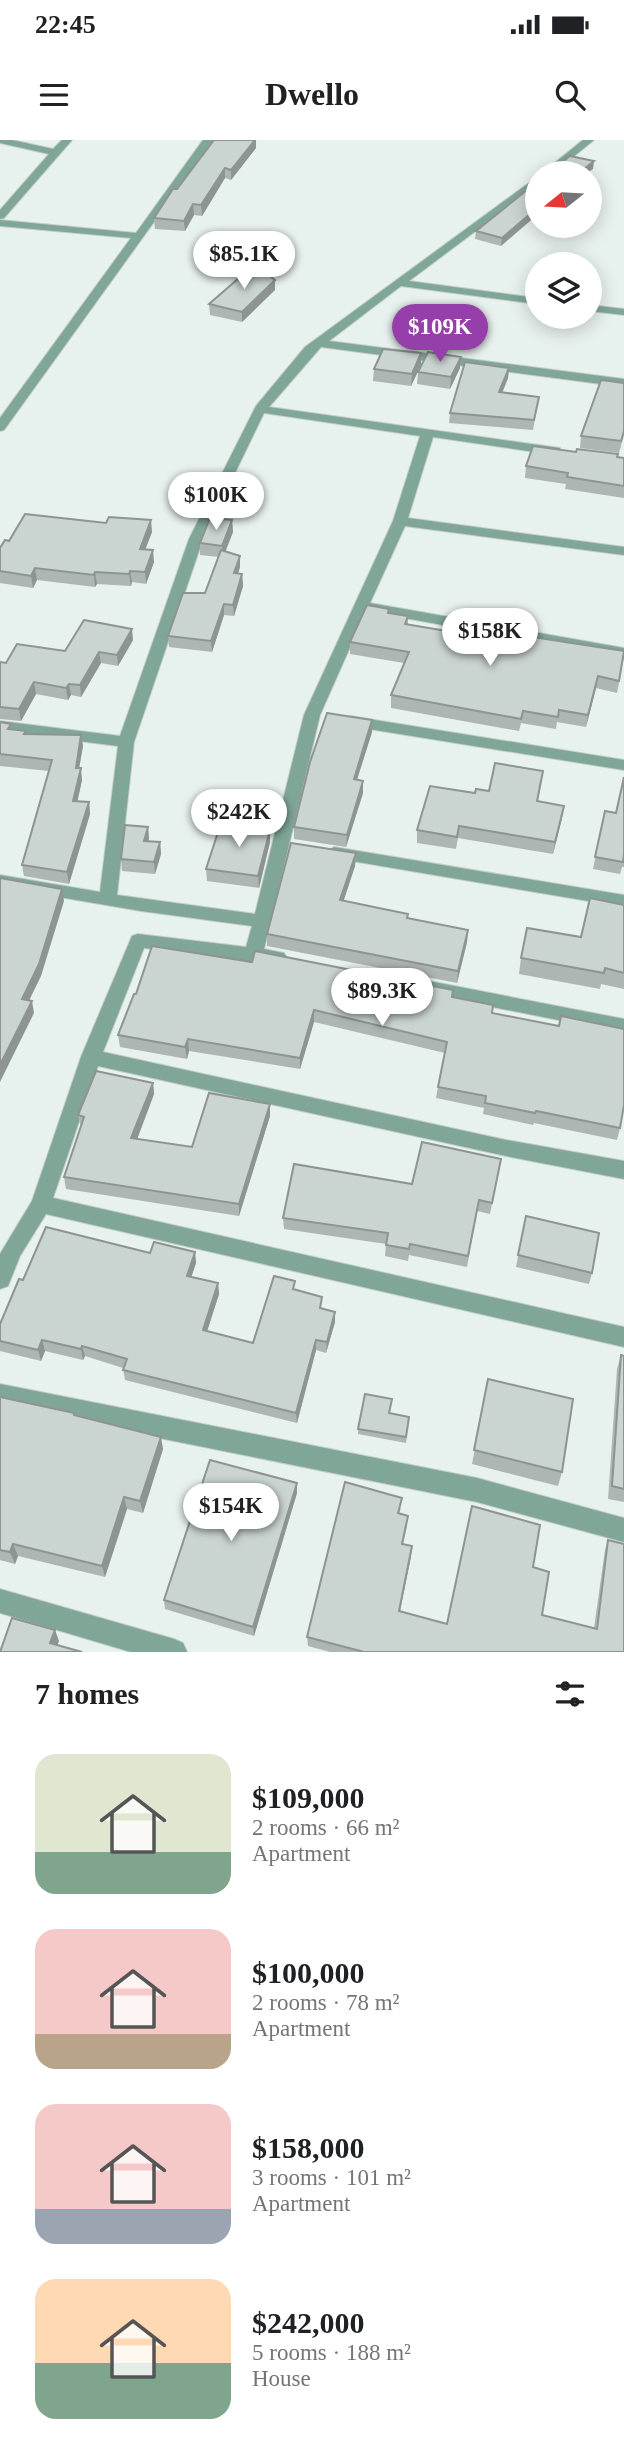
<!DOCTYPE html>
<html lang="en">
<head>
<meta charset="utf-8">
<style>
	body { margin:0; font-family:"Times New Roman",serif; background:#f6f6f6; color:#202124; height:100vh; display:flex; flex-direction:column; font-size:26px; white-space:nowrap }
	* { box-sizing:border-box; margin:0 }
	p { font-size:23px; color:#757577 }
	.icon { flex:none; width:38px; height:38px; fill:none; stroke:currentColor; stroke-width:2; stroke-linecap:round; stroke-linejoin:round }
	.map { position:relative; height:1512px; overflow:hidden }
	.details { display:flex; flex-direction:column; background:#fff; flex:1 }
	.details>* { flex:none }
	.needle { width:46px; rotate:252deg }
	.controls { position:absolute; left:525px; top:21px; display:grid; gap:14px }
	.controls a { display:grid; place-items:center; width:77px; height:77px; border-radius:50%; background:#fff; box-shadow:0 4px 18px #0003; font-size:35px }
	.price { position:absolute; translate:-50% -60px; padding:0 16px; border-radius:24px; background:#fff; color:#222; font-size:23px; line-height:46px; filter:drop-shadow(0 2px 4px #0008) }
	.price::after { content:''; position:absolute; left:50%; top:42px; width:21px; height:16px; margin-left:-10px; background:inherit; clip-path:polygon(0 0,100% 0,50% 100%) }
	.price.selected { background:#963fab; color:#fff }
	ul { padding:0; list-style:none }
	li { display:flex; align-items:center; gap:21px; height:175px; padding:0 35px }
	li span { display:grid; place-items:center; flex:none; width:196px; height:140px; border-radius:21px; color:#555 }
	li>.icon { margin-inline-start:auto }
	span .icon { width:84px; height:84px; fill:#fffc; stroke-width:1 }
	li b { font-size:30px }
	h2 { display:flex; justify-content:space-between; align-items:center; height:84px; padding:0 35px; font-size:30px }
	.status { display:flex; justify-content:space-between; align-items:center; height:49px; padding:0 35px; background:#fff; direction:ltr }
	.status svg { height:19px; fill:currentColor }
	header { display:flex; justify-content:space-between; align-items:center; height:91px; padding:0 35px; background:#fff; font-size:32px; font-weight:800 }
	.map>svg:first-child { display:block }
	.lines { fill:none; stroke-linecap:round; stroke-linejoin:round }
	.street-casing { stroke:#c4cdc9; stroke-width:2 }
	.street { fill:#7fa697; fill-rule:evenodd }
	.wall { fill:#aeb6b3 }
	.shaded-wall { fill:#8d9492 }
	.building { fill:#cad4d0; stroke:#8d9492; stroke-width:2 }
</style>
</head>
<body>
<div class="status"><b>22:45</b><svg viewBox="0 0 49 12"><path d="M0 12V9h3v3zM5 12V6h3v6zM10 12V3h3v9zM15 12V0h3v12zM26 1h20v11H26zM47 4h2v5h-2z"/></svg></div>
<header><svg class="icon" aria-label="menu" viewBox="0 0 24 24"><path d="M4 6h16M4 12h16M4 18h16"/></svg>Dwello<svg class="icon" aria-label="search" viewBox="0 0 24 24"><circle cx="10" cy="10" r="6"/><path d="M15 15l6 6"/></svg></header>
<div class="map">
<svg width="624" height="1512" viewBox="0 0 624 1512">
	<rect width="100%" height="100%" fill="#e7f1ed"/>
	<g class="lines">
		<defs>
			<g id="street">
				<path d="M0,0H12L53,9L62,0H72L4,78L0,79V70L49,14L0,3Z"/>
				<path d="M203,0H213L4,290L0,291V278L131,98L0,86V80L136,93Z"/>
				<path d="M583,0H594L553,33H542Z"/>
				<path d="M537,37V45L409,141L537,158V164L401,146L329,201L624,239V247L321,207L269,267L560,308V314L555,315L433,297L408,378L624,407V415L405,386L370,463L624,508V518L366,471L320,575L264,809L284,813L287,818L284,823L278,825L144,808L103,912L506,1000L624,1021V1039L506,1016L98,926L53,1058L624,1187V1207L46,1074L20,1116L8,1146L0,1149V1114L32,1061L81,917L132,796L138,794L246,807L252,786L141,771L0,747V735L100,752L118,606L0,591V581L120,596L189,399L256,266L305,207ZM264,273L420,296L393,381L304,575L255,774L117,755L134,602L203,399Z"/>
				<path d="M590,165L624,169V175L590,171Z"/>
				<path d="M350,576L624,620V630L344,585L342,581Z"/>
				<path d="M334,707L624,755V767L328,717L325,713Z"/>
				<path d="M429,841L624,879V893L422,853L420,848L422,843Z"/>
				<path d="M0,1244L477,1338L624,1378V1402L477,1362L0,1266Z"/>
				<path d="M0,1449L174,1499L183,1503L187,1512H131L0,1473Z"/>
			</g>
		</defs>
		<use href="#street" class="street-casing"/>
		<use href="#street" class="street"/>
	</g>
	<g class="wall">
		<path d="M256,8L231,40L225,38L202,76L194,75L185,91L155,89L154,78L177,49Z"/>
		<path d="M537,42L501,106L475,99L476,91Z"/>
		<path d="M275,150L242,182L210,175L209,164Z"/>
		<path d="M421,225L411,246L373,241L374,229Z"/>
		<path d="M460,228L450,249L417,244L418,232Z"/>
		<path d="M509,228L508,238L502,253L539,257L533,290L449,283L450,273Z"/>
		<path d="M624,295L619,313L580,308L581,296Z"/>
		<path d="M576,312L624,318V358L565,349L566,344L525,338L526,326Z"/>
		<path d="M232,380L233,392L225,411L240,427L238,434H242L243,446L234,476L224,475L212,512L169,507L168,496L205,453L219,417L200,415V403Z"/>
		<path d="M152,392L145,409L154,422L146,444L132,442L131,446L97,444L95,447L37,440L33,448L0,443V408L9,401Z"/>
		<path d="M389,469V473L408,476V484L524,504L624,517L617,553L596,548L586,587L557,582L556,589L521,583L519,591L391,568V555L404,523L350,514V502Z"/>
		<path d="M133,500L118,526L101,523L81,557L71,555L68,560L36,554L21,581L0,579V522L6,523L65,511Z"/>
		<path d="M372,580V592L357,640L363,653L346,707L294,699V687Z"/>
		<path d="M0,582L12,589L26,591V594L81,595L83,606L79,628L82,640L77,661L89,662L90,674L69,744L24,736L22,725L49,631L0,626Z"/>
		<path d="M624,637V727H622L620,734L593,729L605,671L616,673Z"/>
		<path d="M541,644L538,661L562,678L553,714L458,698L456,709L417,703V690L475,653Z"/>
		<path d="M148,687L149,701L160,702L161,714L155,734L122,731L121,719Z"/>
		<path d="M270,702L259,748L207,741L206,729Z"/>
		<path d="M356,713L355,726L343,761L408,774V779L468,790L467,802L457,843L267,806V794Z"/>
		<path d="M624,765V849L601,844L600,849L519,834L521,818L581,797Z"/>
		<path d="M134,854L453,858L493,865L492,873L620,988L617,1000L534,983L533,985L483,974L484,968L436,958L438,947L445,913L314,882L300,929L189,911L187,919L120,907L118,895Z"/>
		<path d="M153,943L154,954L137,999L192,1007L270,976L239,1076L66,1049L64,1037L81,987L78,975Z"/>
		<path d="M501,1019L490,1074L477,1071L467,1127L409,1115L408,1121L385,1116L386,1104L284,1089L283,1078L412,1044Z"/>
		<path d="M526,1076L592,1133L589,1144L516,1127Z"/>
		<path d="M195,1112L196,1123L191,1137L218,1143L219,1154L207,1191L253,1203L295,1150L322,1169L335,1182L326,1213L316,1210L297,1283L125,1240L123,1228L85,1216L83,1220L45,1211L41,1221L0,1211V1184L23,1140L150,1113Z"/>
		<path d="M621,1215L624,1216V1362L608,1359L617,1229Z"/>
		<path d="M488,1239L562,1332L558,1346L472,1324Z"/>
		<path d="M0,1257L75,1275L163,1309L143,1373L127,1369L105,1437L18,1416L15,1424L0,1420Z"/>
		<path d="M390,1273L409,1277L406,1303L358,1294V1289Z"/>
		<path d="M297,1353L254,1496L165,1469L164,1460Z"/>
		<path d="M401,1368L399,1374L407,1386L403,1404L411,1416L400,1471L447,1484L533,1427L542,1475L594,1488L605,1410L608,1400L624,1512H330L308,1506L307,1497Z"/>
	</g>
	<g class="shaded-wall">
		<path d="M255,0H256V8L231,40V30Z"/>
		<path d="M594,21L593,29L587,33H579Z"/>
		<path d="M225,28V38L202,76L201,65Z"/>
		<path d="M193,64L194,75L185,91L184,81Z"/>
		<path d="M537,68V75L501,106L502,98Z"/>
		<path d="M275,140V150L242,182V172Z"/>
		<path d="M421,213V225L411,246L412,234Z"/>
		<path d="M461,217L460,228L450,249L451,237Z"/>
		<path d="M509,228L508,238L498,263L499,252Z"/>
		<path d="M151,380L152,392L141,421L140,409Z"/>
		<path d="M232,380L233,392L223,418L222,406Z"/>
		<path d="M153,410L154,422L146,444L145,432Z"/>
		<path d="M240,416V427L234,445V433Z"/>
		<path d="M35,428L37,440L33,448L31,436Z"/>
		<path d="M130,431L132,442L131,446L129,434Z"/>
		<path d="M95,432L97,444L95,447L94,435Z"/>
		<path d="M242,434L243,446L234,476L233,465Z"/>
		<path d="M224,464V475L212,512L211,501Z"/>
		<path d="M132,489L133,500L118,526L117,515Z"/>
		<path d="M99,512L101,523L81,557L80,545Z"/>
		<path d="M598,536L596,548L586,587L588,575Z"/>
		<path d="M34,542L36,554L21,581L19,569Z"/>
		<path d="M69,544L71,555L68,560L66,548Z"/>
		<path d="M372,580V592L353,652L354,639Z"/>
		<path d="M81,595L83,606L77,640L76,628Z"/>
		<path d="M81,628L82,640L75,673L73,661Z"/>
		<path d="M363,641V653L346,707L347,695Z"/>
		<path d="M89,662L90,674L69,744L67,732Z"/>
		<path d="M564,666L562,678L553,714L555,702Z"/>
		<path d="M148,687L149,699L145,713L144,701Z"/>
		<path d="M270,690V702L259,748L258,736Z"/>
		<path d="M160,702L161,714L155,734L154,722Z"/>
		<path d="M356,713L355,726L340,772V760Z"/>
		<path d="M62,749L64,761L41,836L24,871L22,859Z"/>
		<path d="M468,790L467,802L457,843L458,831Z"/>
		<path d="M32,861L34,873L0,942V925Z"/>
		<path d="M314,870V882L300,929V918Z"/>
		<path d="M188,899L189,911L187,919L185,907Z"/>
		<path d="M153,943L154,954L133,1010L131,998Z"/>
		<path d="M270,964V976L239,1076V1064Z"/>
		<path d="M195,1112L196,1123L188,1147L187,1136Z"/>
		<path d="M218,1143L219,1154L204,1201L203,1190Z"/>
		<path d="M335,1172V1182L326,1213L327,1202Z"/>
		<path d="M42,1200L45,1211L41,1221L38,1210Z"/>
		<path d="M316,1200V1210L297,1283L296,1273Z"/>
		<path d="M82,1206L85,1216L83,1220L81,1209Z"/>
		<path d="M161,1297L163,1309L143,1373L140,1361Z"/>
		<path d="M297,1343V1353L254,1496L253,1487Z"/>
		<path d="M124,1357L127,1369L105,1437L102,1426Z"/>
		<path d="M13,1404L18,1416L15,1424L10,1412Z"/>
		<path d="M412,1406L411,1416L398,1480L399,1471Z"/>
		<path d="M55,1490L59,1501L55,1512L50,1503Z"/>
	</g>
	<g class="building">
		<path d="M214,0H255L231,30L225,28L201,65L193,64L184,81L154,78L173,49H177Z"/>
		<path d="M570,16L594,21L579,33H548Z"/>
		<path d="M537,42V68L502,98L476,91Z"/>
		<path d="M547,117L578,121L577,124H544Z"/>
		<path d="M259,128L275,140L242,172L209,164L246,132Z"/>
		<path d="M383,209L421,213L412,234L374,229Z"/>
		<path d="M428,212L461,217L451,237L418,232Z"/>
		<path d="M465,222L509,228L499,252L539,257L534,280L450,273Z"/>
		<path d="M601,240L624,243V291L621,301L581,296Z"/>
		<path d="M533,306L576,312L577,309L618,314L617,317L624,318V346L567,337L568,333L526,326Z"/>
		<path d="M25,374L106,383L109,377L151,380L140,409L153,410L145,432L130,431L129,434L95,432L94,435L35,428L31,436L0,431V408L5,400L9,401Z"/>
		<path d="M210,378L232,380L222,406L200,403Z"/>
		<path d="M221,410L240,416L234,433L242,434L233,465L224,464L211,501L168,496L183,453H205Z"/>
		<path d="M367,465L389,469L388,473L408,476L405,484L524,504L526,496L624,511L619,541L598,536L588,575L559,570L558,577L523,571L521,579L391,555L409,512L350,502Z"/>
		<path d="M84,480L132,489L117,515L99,512L80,545L69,544L66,548L34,542L19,569L0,567V522L6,523L17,504L65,511Z"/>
		<path d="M327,573L372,580L354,639L363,641L347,695L294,687L310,622Z"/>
		<path d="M0,582L11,584L8,589L26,591L24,594L81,595L76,628H81L73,661L89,662L67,732L22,725L52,620L0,614Z"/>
		<path d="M495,623L543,631L537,661L564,666L555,702L459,686L457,697L417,690L430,646L475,653L476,649L489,651Z"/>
		<path d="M624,637V714L623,722L595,717L605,671L616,673Z"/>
		<path d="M221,683L252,684L270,690L258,736L206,729Z"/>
		<path d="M125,685L148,687L144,701L160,702L154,722L121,719Z"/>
		<path d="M291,703L356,713L340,760L408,774L407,778L468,790L458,831L267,794Z"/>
		<path d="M0,738L62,749L39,824L22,859L32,861L0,925Z"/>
		<path d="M590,758L624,765V833L605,828L604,833L521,818L527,788L581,797Z"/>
		<path d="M152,806L252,822L255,811L453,850L452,857L493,865L492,873L559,886L561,876L624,889V965L620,988L536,971L535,973L485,963L486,956L438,947L447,902L314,870L300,918L188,899L185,907L118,895L134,854H136Z"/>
		<path d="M96,931L153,943L131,998L192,1007L209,953L270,964L239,1064L64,1037L84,977L78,975Z"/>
		<path d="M422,1002L501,1019L492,1063L479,1060L468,1116L410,1104L409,1109L386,1105L388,1093L283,1078L294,1024L412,1044Z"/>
		<path d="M526,1076L599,1093L592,1133L518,1115Z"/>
		<path d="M46,1087L150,1113L154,1102L195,1112L187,1136L218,1143L203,1190L253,1203L274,1136L295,1141L293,1149L322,1157L320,1168L335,1172L327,1202L316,1200L296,1273L123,1230L127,1219L82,1206L81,1209L42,1200L38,1210L0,1201V1184L19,1139L23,1140Z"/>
		<path d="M621,1215L624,1216V1349L612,1346Z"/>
		<path d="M488,1239L573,1259L562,1332L474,1310Z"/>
		<path d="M365,1254L392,1259L389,1273L409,1277L406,1297L358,1289Z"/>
		<path d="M0,1257L74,1273V1275L161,1297L140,1361L124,1357L102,1426L13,1404L10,1412L0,1410Z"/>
		<path d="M210,1320L297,1343L253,1487L164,1460Z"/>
		<path d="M345,1342L402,1358L398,1373L408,1376L402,1404L412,1406L399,1471L447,1484L472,1366L540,1385L533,1427L549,1432L542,1475L597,1489L608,1400L624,1404V1512H364L307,1497Z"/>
		<path d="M12,1478L55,1490L50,1503L82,1512H0Z"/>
	</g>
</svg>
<div class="controls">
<a><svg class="needle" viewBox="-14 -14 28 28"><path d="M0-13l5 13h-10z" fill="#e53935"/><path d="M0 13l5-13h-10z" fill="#757577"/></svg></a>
<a><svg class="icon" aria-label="layers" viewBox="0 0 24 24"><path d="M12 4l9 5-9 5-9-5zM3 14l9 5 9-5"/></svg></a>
</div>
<b class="price" style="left:244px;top:151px">$85.1K</b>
<b class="price selected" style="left:440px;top:224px">$109K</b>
<b class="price" style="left:216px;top:392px">$100K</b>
<b class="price" style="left:490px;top:528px">$158K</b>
<b class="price" style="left:239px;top:709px">$242K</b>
<b class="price" style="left:382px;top:888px">$89.3K</b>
<b class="price" style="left:231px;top:1403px">$154K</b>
</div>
<section class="details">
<h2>7 homes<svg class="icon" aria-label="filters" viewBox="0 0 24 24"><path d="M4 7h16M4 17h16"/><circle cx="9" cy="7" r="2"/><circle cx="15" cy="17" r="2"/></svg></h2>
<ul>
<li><span style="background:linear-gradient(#dfe7d0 70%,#7fa58c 0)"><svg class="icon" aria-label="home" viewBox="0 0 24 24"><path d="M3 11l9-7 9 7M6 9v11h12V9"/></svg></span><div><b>$109,000</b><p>2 rooms · 66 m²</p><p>Apartment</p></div></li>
<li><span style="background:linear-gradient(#f6c9c9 75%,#b9a48a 0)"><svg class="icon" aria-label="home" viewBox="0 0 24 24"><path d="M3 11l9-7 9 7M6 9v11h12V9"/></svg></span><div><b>$100,000</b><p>2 rooms · 78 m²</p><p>Apartment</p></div></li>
<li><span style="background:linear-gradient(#f6c9c9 75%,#9aa5b1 0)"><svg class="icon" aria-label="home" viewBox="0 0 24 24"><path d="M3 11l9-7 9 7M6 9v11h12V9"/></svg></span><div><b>$158,000</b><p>3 rooms · 101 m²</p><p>Apartment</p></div></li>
<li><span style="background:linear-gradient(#ffd9b3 60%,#7fa58c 0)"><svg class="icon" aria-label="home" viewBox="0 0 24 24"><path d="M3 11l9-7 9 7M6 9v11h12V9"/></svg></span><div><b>$242,000</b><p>5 rooms · 188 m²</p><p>House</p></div></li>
</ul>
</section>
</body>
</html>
